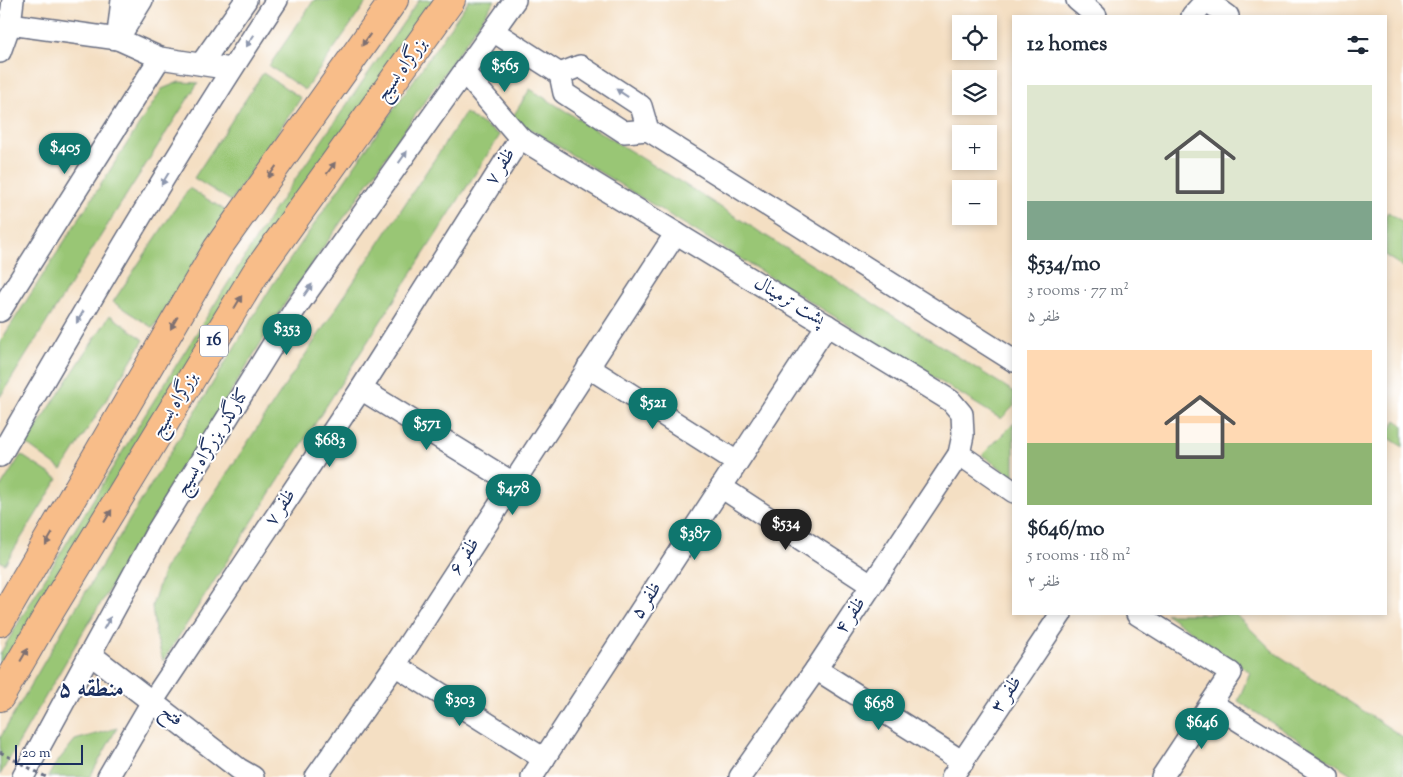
<!DOCTYPE html>
<html lang="en">
<head>
<meta charset="utf-8">
<style>
	body { margin:0; font-family:"Sorts Mill Goudy",Amiri,serif; background:#f2f2f3; color:#1f2937; height:100vh; display:flex; flex-direction:column; font-size:19px; white-space:nowrap }
	* { box-sizing:border-box; margin:0 }
	p { font-size:16px; color:#747a83 }
	.icon { flex:none; width:28px; height:28px; fill:none; stroke:currentColor; stroke-width:2; stroke-linecap:round; stroke-linejoin:round }
	.map { position:relative; flex:1; overflow:hidden }
	.drawer { position:absolute; left:1012px; top:15px; width:375px; height:600px; display:flex; flex-direction:column; background:#fff; border-radius:0px; box-shadow:0 2px 8px #0003 }
	.drawer>* { flex:none }
	.buttons { position:absolute; left:952px; top:15px; display:grid; gap:10px }
	.buttons a { display:grid; place-items:center; width:45px; height:45px; border-radius:0px; background:#fff; box-shadow:0 2px 8px #0003; font-size:25px }
	.scale { position:absolute; left:15px; bottom:12px; width:68px; box-sizing:border-box; padding-left:5px; border:2px solid #1b2f5e; border-top:0; font-size:14px; line-height:18px; white-space:nowrap; color:#1b2f5e; -webkit-text-stroke:4px #fff; paint-order:stroke }
	.price { position:absolute; translate:-50% -42px; padding:0 11px; border-radius:18px; background:#0f766e; color:#fff; font-size:16px; line-height:32px; filter:drop-shadow(0 1px 2px #0008) }
	.price::after { content:''; position:absolute; left:50%; top:30px; width:15px; height:11px; margin-left:-8px; background:inherit; clip-path:polygon(0 0,100% 0,50% 100%) }
	.price.on { background:#222; color:#fff }
	ul { padding:0; list-style:none }
	li { display:grid; align-content:center; gap:10px; height:265px; padding:0 15px }
	li span { display:grid; place-items:center; height:155px; border-radius:0px; color:#555 }
	li>.icon { margin-inline-start:auto }
	span .icon { width:90px; height:90px; fill:#fffc; stroke-width:1 }
	li b { font-size:21px }
	h2 { display:flex; justify-content:space-between; align-items:center; height:60px; padding:0 15px; font-size:21px }
	.map>svg:first-child { display:block }
	.green { fill:#99c674; stroke:#5a7a69 }
	.lines { fill:none; stroke-linecap:round; stroke-linejoin:round }
	.minor-casing { stroke:#676d81; stroke-width:24 }
	.highway-casing { stroke:#676d81; stroke-width:30 }
	.minor { stroke:#fff; stroke-width:21 }
	.highway { stroke:#f8bd89; stroke-width:28 }
	.path-bridge { stroke:#676d81; stroke-width:3; stroke-dasharray:4 4; stroke-linecap:butt }
	.oneway { fill:#7e6f71 }
	.oneway2 { fill:#8d97ae }
	.labels { text-anchor:middle; dominant-baseline:central; stroke-width:4; stroke-linejoin:round; paint-order:stroke }
	.shield { fill:#fff; stroke:#5f6d8e; stroke-width:1 }
	.shield-label { font-size:18px; font-weight:bold; fill:#1b2f5e }
	.street-label { font-size:19px; fill:#1b2f5e; stroke:#fff }
	.district-label { font-size:24px; font-weight:bold; fill:#1b2f5e; stroke:#fff }
</style>
</head>
<body>
<div class="map">
<svg width="1403" height="777" viewBox="0 0 1403 777">
	<rect width="100%" height="100%" fill="#fff"/>
	<filter id="ink" filterUnits="userSpaceOnUse"><feTurbulence type="fractalNoise" baseFrequency=".02" numOctaves="2"/><feDisplacementMap in="SourceGraphic" scale="10" xChannelSelector="R" yChannelSelector="G"/><feConvolveMatrix kernelMatrix="1 2 1 2 8 2 1 2 1" color-interpolation-filters="sRGB"/></filter>
	<filter id="wash" filterUnits="userSpaceOnUse"><feTurbulence type="fractalNoise" baseFrequency=".0096" numOctaves="4" result="noise"/><feDisplacementMap in="SourceGraphic" scale="20" xChannelSelector="R" yChannelSelector="G"/><feGaussianBlur stdDeviation="1.12" result="paint"/><feColorMatrix in="noise" values="0 0 0 0 0 0 0 0 0 0 0 0 0 0 0 0 0 1.4 0 .05"/><feComposite in="paint" operator="in"/></filter>
	<g filter="url(#wash)">
		<rect width="100%" height="100%" fill="#f4dfc3"/>
		<g class="green">
			<path d="M314,0H368L305,90L269,66Z"/>
			<path d="M419,0H434L0,677V654L36,593L148,410L276,207Z"/>
			<path d="M469,0H495L291,294L83,632L0,775V738L68,621L273,284Z"/>
			<path d="M263,73L301,98L231,201L194,178Z"/>
			<path d="M179,82L198,83L132,186L0,397V342L162,89Z"/>
			<path d="M530,89L679,181L1014,392V406L1001,419L512,118Z"/>
			<path d="M465,113L500,135L163,661L155,632L152,606L164,569Z"/>
			<path d="M189,188L228,212L153,328L113,302Z"/>
			<path d="M1388,212L1403,222V267L1386,256V215Z"/>
			<path d="M110,315L144,340L62,470L26,444Z"/>
			<path d="M1396,420L1403,425V447L1386,436Z"/>
			<path d="M1014,423V478L982,455Z"/>
			<path d="M21,455L58,479L5,564L0,561V488Z"/>
			<path d="M1166,614H1235L1275,653L1403,737V777H1356L1238,701L1250,672Z"/>
			<path d="M117,728L90,777H48L54,766L75,740Z"/>
		</g>
	</g>
	<g filter="url(#ink)">
		<g class="lines">
			<defs>
				<g id="minor">
					<path d="M1077,0L1096,16"/>
					<path d="M1192,16L1206,0L1228,16"/>
					<path d="M10,24L118,39L160,58L231,69"/>
					<path d="M493,31L560,74L564,93L624,132L648,130L1014,361"/>
					<path d="M118,34L122,0"/>
					<path d="M118,39L142,0"/>
					<path d="M0,52L10,24L13,0"/>
					<path d="M201,64L246,0"/>
					<path d="M464,72L520,138L951,401L962,414L963,435L959,454L1014,492"/>
					<path d="M560,74L580,66L641,106L648,130"/>
					<path d="M0,311L160,58"/>
					<path d="M588,367L737,462"/>
					<path d="M361,389L513,483"/>
					<path d="M0,456C89,302 179,148 277,0"/>
					<path d="M721,487L871,585"/>
					<path d="M1137,614L1231,673L1211,703L1328,777"/>
					<path d="M90,654L239,769L253,777"/>
					<path d="M395,665L544,759"/>
					<path d="M816,669L963,762"/>
					<path d="M23,777L156,533L295,309L515,0"/>
					<path d="M108,777L152,702L361,389L520,138"/>
					<path d="M316,777L395,665L676,233"/>
					<path d="M532,777L827,325"/>
					<path d="M740,777L816,669L959,454"/>
					<path d="M952,777L1061,614"/>
					<path d="M1162,777L1211,703"/>
				</g>
				<g id="highway">
					<path d="M0,622L217,249L394,0"/>
					<path d="M0,697L43,623L255,274L451,0"/>
				</g>
			</defs>
			<use href="#minor" class="minor-casing"/>
			<use href="#highway" class="highway-casing"/>
			<use href="#minor" class="minor"/>
			<use href="#highway" class="highway"/>
			<path class="path-bridge" d="M0,752L46,777"/>
		</g>
		<defs><path id="oneway-solid" d="M-6-.8H1V-3.2L6.5 0L1 3.2V.8H-6Z" transform="scale(1.25)"/></defs>
		<g class="oneway">
			<use href="#oneway-solid" transform="translate(366 40) rotate(125)"/>
			<use href="#oneway-solid" transform="translate(331 168) rotate(-54)"/>
			<use href="#oneway-solid" transform="translate(272 172) rotate(125)"/>
			<use href="#oneway-solid" transform="translate(238 302) rotate(-59)"/>
			<use href="#oneway-solid" transform="translate(174 323) rotate(120)"/>
			<use href="#oneway-solid" transform="translate(108 516) rotate(-59)"/>
			<use href="#oneway-solid" transform="translate(49 539) rotate(120)"/>
			<use href="#oneway-solid" transform="translate(24 655) rotate(-60)"/>
		</g>
		<g class="oneway2">
			<use href="#oneway-solid" transform="translate(250 41) rotate(124)"/>
			<use href="#oneway-solid" transform="translate(622 93) rotate(-146)"/>
			<use href="#oneway-solid" transform="translate(403 157) rotate(-55)"/>
			<use href="#oneway-solid" transform="translate(165 179) rotate(121)"/>
			<use href="#oneway-solid" transform="translate(308 290) rotate(-55)"/>
			<use href="#oneway-solid" transform="translate(80 317) rotate(120)"/>
			<use href="#oneway-solid" transform="translate(107 623) rotate(-61)"/>
		</g>
	</g>
	<g class="labels">
		<rect class="shield" x="200" y="325.5" width="28" height="31" rx="4"/>
		<g class="shield-label">
			<text x="214" y="341">16</text>
		</g>
		<g class="street-label">
			<text transform="translate(402 70) rotate(-54)">بزرگراه بسیج</text>
			<text transform="translate(501 167) rotate(-58)">ظفر ۷</text>
			<text transform="translate(789 302) rotate(31)">پشت ترمینال</text>
			<text transform="translate(175 405) rotate(-59)">بزرگراه بسیج</text>
			<text transform="translate(213 442) rotate(-58)">کنارگذر بزرگراه بسیج</text>
			<text transform="translate(281 508) rotate(-56)">ظفر ۷</text>
			<text transform="translate(465 557) rotate(-57)">ظفر ۶</text>
			<text transform="translate(647 601) rotate(-57)">ظفر ۵</text>
			<text transform="translate(851 616) rotate(-56)">ظفر ۴</text>
			<text transform="translate(1007 695) rotate(-56)">ظفر ۳</text>
			<text transform="translate(171 716) rotate(38)">فتح</text>
		</g>
		<g class="district-label">
			<text x="91" y="690">منطقه ۵</text>
		</g>
	</g>
</svg>
<div class="buttons">
<a><svg class="icon" aria-label="locate" viewBox="0 0 24 24"><circle cx="12" cy="12" r="6"/><path d="M12 2v4M12 18v4M2 12h4M18 12h4"/></svg></a>
<a><svg class="icon" aria-label="layers" viewBox="0 0 24 24"><path d="M12 4l9 5-9 5-9-5zM3 14l9 5 9-5"/></svg></a>
<a>+</a>
<a>−</a>
</div>
<div class="scale">20 m</div>
<b class="price" style="left:505px;top:93px">$565</b>
<b class="price" style="left:65px;top:175px">$405</b>
<b class="price" style="left:287px;top:356px">$353</b>
<b class="price" style="left:653px;top:430px">$521</b>
<b class="price" style="left:427px;top:451px">$571</b>
<b class="price" style="left:330px;top:468px">$683</b>
<b class="price" style="left:513px;top:516px">$478</b>
<b class="price on" style="left:786px;top:551px">$534</b>
<b class="price" style="left:695px;top:561px">$387</b>
<b class="price" style="left:460px;top:727px">$303</b>
<b class="price" style="left:879px;top:731px">$658</b>
<b class="price" style="left:1202px;top:750px">$646</b>
<section class="drawer">
<h2>12 homes<svg class="icon" aria-label="filters" viewBox="0 0 24 24"><path d="M4 7h16M4 17h16"/><circle cx="9" cy="7" r="2"/><circle cx="15" cy="17" r="2"/></svg></h2>
<ul>
<li><span style="background:linear-gradient(#dfe7d0 75%,#7fa58c 0)"><svg class="icon" aria-label="home" viewBox="0 0 24 24"><path d="M3 11l9-7 9 7M6 9v11h12V9"/></svg></span><div><b>$534/mo</b><p>3 rooms · 77 m²</p><p>ظفر ۵</p></div></li>
<li><span style="background:linear-gradient(#ffd9b3 60%,#8fb573 0)"><svg class="icon" aria-label="home" viewBox="0 0 24 24"><path d="M3 11l9-7 9 7M6 9v11h12V9"/></svg></span><div><b>$646/mo</b><p>5 rooms · 118 m²</p><p>ظفر ۲</p></div></li>
</ul>
</section>
</div>
</body>
</html>
